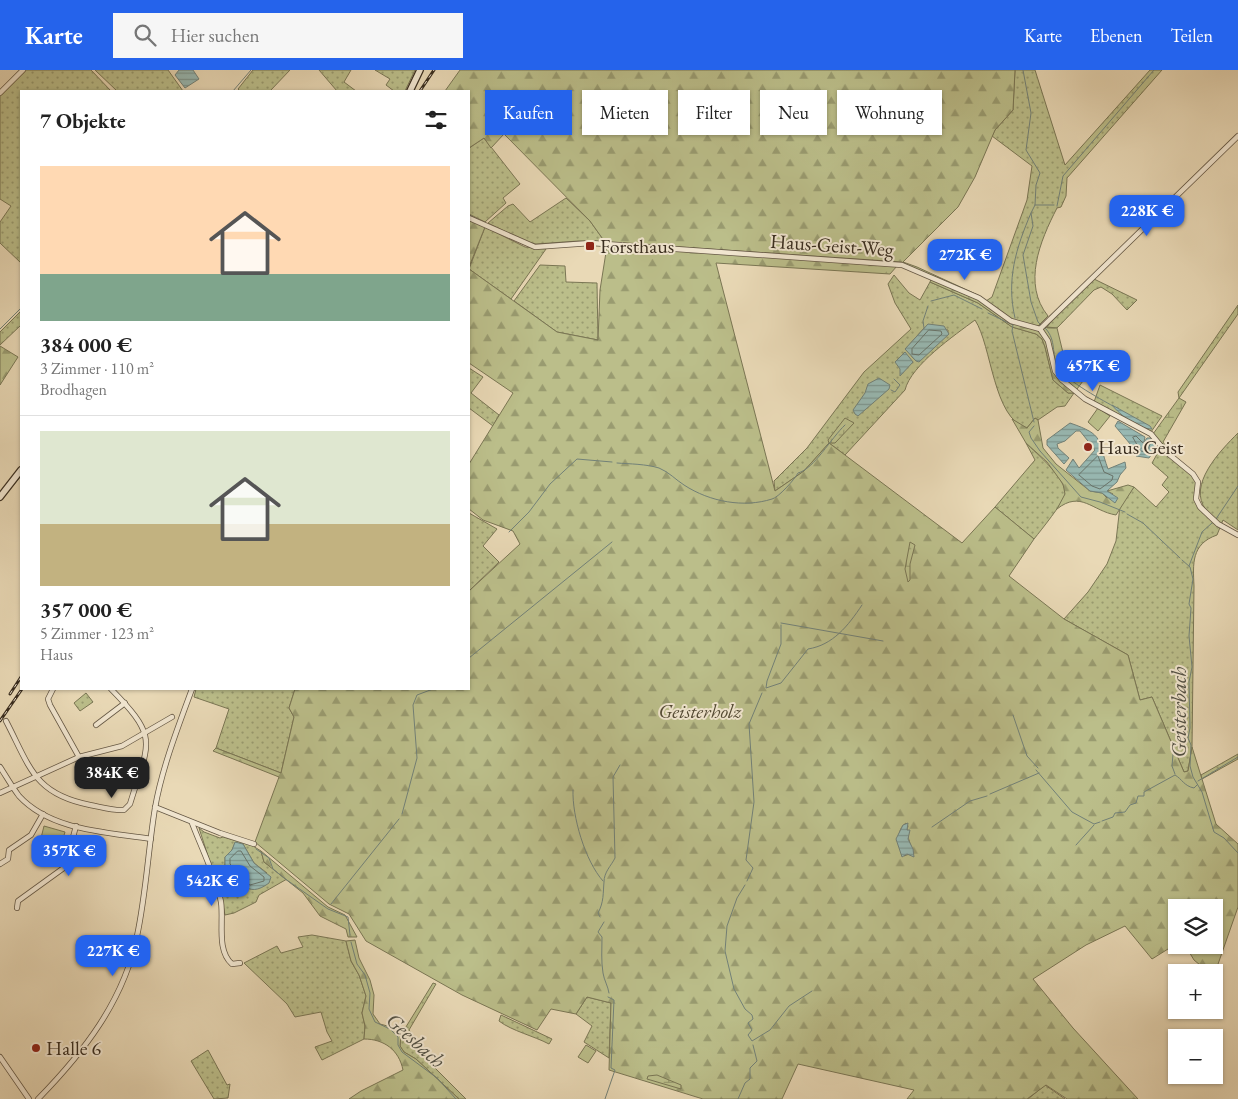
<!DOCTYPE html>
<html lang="de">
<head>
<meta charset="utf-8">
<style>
	body { margin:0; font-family:"EB Garamond",serif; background:#f6f6f6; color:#222; height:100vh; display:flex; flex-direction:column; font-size:19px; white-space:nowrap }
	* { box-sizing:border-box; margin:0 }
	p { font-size:16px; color:#767676 }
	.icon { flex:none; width:28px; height:28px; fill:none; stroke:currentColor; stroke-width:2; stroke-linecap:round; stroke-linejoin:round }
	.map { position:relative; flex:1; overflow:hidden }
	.drawer { position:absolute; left:20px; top:20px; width:450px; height:600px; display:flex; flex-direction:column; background:#fff; border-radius:0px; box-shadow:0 1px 4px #0004 }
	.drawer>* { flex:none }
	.top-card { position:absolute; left:485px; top:20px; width:475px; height:45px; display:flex; gap:10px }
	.fabs { position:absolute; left:1168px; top:829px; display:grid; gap:10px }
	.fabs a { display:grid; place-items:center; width:55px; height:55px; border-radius:0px; background:#fff; box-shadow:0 1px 4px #0004; font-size:25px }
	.price { position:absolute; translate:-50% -42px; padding:0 11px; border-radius:10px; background:#2563eb; color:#fff; font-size:16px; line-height:32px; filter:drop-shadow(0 1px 2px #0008) }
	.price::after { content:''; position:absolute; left:50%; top:30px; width:15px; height:11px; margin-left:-8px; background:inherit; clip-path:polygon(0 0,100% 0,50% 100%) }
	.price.current { background:#222; color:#fff }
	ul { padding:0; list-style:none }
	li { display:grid; align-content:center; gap:10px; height:265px; padding:0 20px }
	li+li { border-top:1px solid #e0e0e0 }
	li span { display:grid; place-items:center; height:155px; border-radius:0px; color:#555 }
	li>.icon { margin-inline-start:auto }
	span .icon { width:90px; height:90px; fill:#fffc; stroke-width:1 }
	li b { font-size:21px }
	h2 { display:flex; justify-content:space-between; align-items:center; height:60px; padding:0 20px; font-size:21px }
	.pill { padding:0 18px; border-radius:0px; background:#fff; box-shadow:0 1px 4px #0004; font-size:18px; line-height:45px }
	.pill.current { background:#2563eb; color:#fff }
	header { display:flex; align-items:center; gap:30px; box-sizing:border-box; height:70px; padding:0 25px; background:#2563eb; color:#fff }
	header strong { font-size:24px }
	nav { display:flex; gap:28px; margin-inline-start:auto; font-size:18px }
	.search { width:350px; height:45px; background:#f6f6f6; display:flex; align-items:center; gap:12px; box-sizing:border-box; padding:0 18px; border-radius:0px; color:#767676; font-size:19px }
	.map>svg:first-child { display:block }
	.grass { fill:url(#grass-dots); stroke:#7a7654; fill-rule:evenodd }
	.forest { fill:url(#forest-firs); stroke:#7a7654; fill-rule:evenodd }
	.wetland { fill:url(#wetland-marsh); stroke:#7a7654 }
	.garden { fill:#bbbe8a; stroke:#7a7654 }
	.water { fill:url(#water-rules); stroke:#728178 }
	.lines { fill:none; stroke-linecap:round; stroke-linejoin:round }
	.shore { stroke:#687369; stroke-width:1 }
	.stream { stroke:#728178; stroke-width:1 }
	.street-casing { stroke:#655845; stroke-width:6 }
	.secondary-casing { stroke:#392d1f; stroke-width:8 }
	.street { stroke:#f1e6d0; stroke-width:4.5 }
	.secondary { stroke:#f1e6d0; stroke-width:5.5 }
	.rail-casing { stroke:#392d1f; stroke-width:3 }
	.rail { stroke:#f1e6d0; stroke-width:1; stroke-dasharray:4; stroke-linecap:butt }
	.poi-dot { fill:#8f2418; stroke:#f1e6d0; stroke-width:2 }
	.labels { text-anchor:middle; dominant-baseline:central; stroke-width:4; stroke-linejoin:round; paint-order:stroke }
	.street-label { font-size:20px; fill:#392d1f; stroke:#f1e6d0 }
	.poi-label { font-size:20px; fill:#392d1f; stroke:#f1e6d0; text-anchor:start }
	.park-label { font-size:20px; font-style:italic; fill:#534a34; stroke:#f1e6d0 }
	.water-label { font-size:21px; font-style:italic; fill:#515044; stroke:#f1e6d0 }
</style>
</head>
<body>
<header>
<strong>Karte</strong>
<div class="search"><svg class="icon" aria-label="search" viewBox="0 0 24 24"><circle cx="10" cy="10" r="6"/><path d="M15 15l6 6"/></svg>Hier suchen</div>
<nav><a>Karte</a><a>Ebenen</a><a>Teilen</a></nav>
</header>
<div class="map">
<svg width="1238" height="1029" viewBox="0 0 1238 1029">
	<defs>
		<pattern id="grass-dots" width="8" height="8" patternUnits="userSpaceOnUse" patternTransform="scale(1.25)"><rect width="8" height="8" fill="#bbbe8a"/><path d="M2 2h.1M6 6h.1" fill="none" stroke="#999b70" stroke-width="1.8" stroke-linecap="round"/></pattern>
		<pattern id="forest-firs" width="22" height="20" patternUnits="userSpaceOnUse" patternTransform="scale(1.25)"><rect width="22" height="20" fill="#bbbe8a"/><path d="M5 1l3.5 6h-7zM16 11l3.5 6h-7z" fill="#999b70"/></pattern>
		<pattern id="wetland-marsh" width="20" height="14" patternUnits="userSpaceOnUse" patternTransform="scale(1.25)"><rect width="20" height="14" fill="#bbbe8a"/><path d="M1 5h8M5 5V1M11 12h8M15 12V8" fill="none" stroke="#999b70"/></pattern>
		<pattern id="water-rules" width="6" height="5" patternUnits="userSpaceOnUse" patternTransform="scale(1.25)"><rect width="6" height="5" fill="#98b9b3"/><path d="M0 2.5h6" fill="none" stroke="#7d9791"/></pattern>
	</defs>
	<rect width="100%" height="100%" fill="#e9d9b6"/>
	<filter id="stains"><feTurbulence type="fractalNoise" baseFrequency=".004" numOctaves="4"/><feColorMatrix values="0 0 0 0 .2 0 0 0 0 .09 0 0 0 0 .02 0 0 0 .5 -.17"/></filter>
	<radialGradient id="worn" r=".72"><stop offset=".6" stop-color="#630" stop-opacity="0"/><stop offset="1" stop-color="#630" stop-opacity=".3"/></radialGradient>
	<g class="grass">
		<path d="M25,0H91L111,21H21V193L0,173V152L11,136L0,129V26Z"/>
		<path d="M95,0H168L183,21H117Z"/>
		<path d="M253,0H290L270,21H240L238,19Z"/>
		<path d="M319,0H351L344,12L356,21H337Z"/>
		<path d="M375,0H415L405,21H394L386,15L390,9Z"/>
		<path d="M1015,0H1035L1065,95L1150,0H1162L1067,108L1066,126L1061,137L1057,138C1040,171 1022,214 1048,246L1037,257L1007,248L986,231L992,227L1027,130L1032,96L992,66L995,60L1013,40Z"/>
		<path d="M484,68L520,114L503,128L506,133L485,152L469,144V78Z"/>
		<path d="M566,128L590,151L605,172L578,171L536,174L526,172L488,153L508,136L513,134L530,152Z"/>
		<path d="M485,157L525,177L546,179L511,229L469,199Z"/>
		<path d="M540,195L565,196L566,212L597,213L598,270L557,262L514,231Z"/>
		<path d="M894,205L909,223L920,230L930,212L978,233L1012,257L1036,264L1042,269L1045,277L1053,310L1068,323H1074L1065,336L1057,337L1038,350L1035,348L1027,358C993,349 992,276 975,250C955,265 911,295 905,320L845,385L829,373L804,401L775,421L774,411L807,378L864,302L911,259L895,233L888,214ZM924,258L948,260V264L916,291L912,287L910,274Z"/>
		<path d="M1094,209L1137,230L1127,240L1112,224L1101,217L1094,220L1057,258L1047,257L1058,242Z"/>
		<path d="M1238,235V244L1179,328L1178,322Z"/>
		<path d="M21,241V255L0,275V262Z"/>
		<path d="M469,298L483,307L471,323L499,345L493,356L469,338Z"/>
		<path d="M1100,315L1162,346L1151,362L1094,332Z"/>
		<path d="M1238,363V460L1223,450L1217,465C1191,474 1193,494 1194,516L1192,677L1188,701L1184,702L1152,627L1140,630L1128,585L1064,549L1088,522L1107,494L1116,471L1120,436L1134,417L1156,437L1169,422L1162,415L1168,407L1152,393L1160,379L1192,404L1197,412L1195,429L1206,440C1187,415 1220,381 1238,363Z"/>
		<path d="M1026,373C1036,383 1068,410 1065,425C1062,434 1042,459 1034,469L995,437L1035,390Z"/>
		<path d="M469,443L497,459L483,476L499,492L469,521Z"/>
		<path d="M196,619H295L289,638L294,647L281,703L216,678L229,639L194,627Z"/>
		<path d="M86,623L93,632L80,641L74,633Z"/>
		<path d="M1238,684V689L1202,709L1201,705Z"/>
		<path d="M199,758L204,762L220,768L223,767L253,776L261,781L264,792L287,809L259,825L256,832L234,843L225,845L222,830ZM235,773L243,774L254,793L267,803L245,818L225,796V787L232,780Z"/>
		<path d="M312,865L346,871L351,891L359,905L366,926L362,943L365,956L364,969L322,990L315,977L332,971L327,962L321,942L295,947L287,934L244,893L277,876L281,883L303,877L298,867Z"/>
		<path d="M433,913L436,914L409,960L432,995L466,1029H459L416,989L404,982L400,976L401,965Z"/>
		<path d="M587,927L611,933L609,988L584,972L592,956L576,944Z"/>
		<path d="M501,945L552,969L549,974C534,966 512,961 499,951Z"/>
		<path d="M208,980L227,1015L230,1014L228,1028L214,1029L191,991Z"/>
		<path d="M1045,1015L1065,1029H1028Z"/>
	</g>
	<g class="forest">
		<path d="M460,0H1015L1013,40L995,60L975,107L958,137L903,192L917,197L980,226L1007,248L1037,257L1057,258L1065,291L1086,307L1074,323H1068L1053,310L1045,277L1042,269L1036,264L1012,257L978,233L930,212L931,209L910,199L902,192L605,172L590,151L504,64L491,78L484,68L469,78V21H445Z"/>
		<path d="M469,149L485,157L469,197Z"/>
		<path d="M607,176L897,196L890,204L716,193L775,421L804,401L829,373L962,473L995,437L1034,469L1009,506L1064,549L1128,585L1140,630L1152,627L1184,702L1188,701L1192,677L1216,754L1238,774V837L1217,897L1206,900L1194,890L1185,875H1214V838H1176V874L1152,889L1125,856L1086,875L1033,909L1073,958L1138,1029H1067L1046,1015L1027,1029H907L914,1020L798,994L782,1029H703L609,1000L611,933L587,927L576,944L551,939L537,960L462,925L366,871L349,844L329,834L255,772L279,707L213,681L216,678L281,703L294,647L289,638L295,619H469V521L520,474L513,461L483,450L469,439V394L513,323L469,293V199L557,262L598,270L600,220ZM906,753L908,756C905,763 911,773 912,783L904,786C897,779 896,759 906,753Z"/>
		<path d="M0,276L18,287L0,315Z"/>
		<path d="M1035,348L1038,350L1043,378L1056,394L1090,421L1102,423L1107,428L1113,424L1107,421L1128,415L1134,417L1116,445C1092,441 1081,420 1057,439L1065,424L1063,414L1047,392L1026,373L1012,349L1027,358Z"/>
		<path d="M261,781L328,837L345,845L357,867H348L346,859L320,846L303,823L264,792Z"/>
		<path d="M355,870L359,888L370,910L374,925L373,944L380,954L391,957L401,965L400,976L404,982L416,989L459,1029H349L361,1021L403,1000C399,980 384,969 364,969L365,956L362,943L366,926L359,905L351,891L346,871Z"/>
	</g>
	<g class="wetland">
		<path d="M1179,328L1186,332L1163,372L1167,378L1153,364Z"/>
		<path d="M845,348L854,353L835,373H829L828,370Z"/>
		<path d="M910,472L915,475L910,494V510L908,512L905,499Z"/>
		<path d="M657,1005L681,1015V1019L647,1009L648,1006Z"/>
	</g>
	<g class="garden">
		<path d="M1098,338L1110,346L1098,361L1088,352Z"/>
		<path d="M44,756L65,762L60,778L40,772Z"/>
		<path d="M586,975L596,981L588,993L578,987Z"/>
	</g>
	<g class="water">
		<path d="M179,0H193L199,9L185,18L175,5Z"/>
		<path d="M928,254L944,256L949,264L919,292L916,291L905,279Z"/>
		<path d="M905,282L913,292L900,306V299L895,292Z"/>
		<path d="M879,308L890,315L889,319L858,346L855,344L853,340L865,323L868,314Z"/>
		<path d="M1112,335L1150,356L1152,359C1138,359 1120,345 1112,335Z"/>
		<path d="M1118,351L1145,367L1144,372L1147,368H1152L1156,378L1149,388L1136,386V381L1115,356Z"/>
		<path d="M1070,353C1105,365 1097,369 1108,399L1125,392L1126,398L1120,405L1117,412L1107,421L1118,428L1115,433L1102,423L1090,421L1066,400L1073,389L1079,398L1095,380L1080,361H1076L1065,371L1057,374L1058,378L1069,388L1064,394L1047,375V370Z"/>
		<path d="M908,753L907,760H910L908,769L913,779L914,787L907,784L902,787L896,769L903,755Z"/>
		<path d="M235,772L243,774L254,793L271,807L269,813C246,830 241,810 225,796V787L232,780Z"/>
	</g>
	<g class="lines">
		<g class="shore">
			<path d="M929,260L941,261L942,264L919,285L912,284V279Z"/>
			<path d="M1133,367L1136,366L1143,373L1150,374L1147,382L1141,381Z"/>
			<path d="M1098,386L1104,402L1113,406L1112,410L1100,419L1092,416L1079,405Z"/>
			<path d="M238,781H241L250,796L264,807V811L250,815L230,794V789Z"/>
		</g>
		<g class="stream">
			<path d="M1023,0L1031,43L1026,80L1040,103L1036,115L1035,135L1031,143L1033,156L1023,185L1031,232L1038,252L1041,255"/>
			<path d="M233,21L251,0"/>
			<path d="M1035,135H1054"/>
			<path d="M1057,136L1063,106L1154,0"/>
			<path d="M469,145L479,150"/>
			<path d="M931,231L954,225L982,239"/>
			<path d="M988,243L1013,255L1012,261L1034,352"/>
			<path d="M1015,248C1006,210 1016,178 1031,143"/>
			<path d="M1044,257C1056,268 1052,281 1056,294C1060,307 1100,329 1113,336"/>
			<path d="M924,258L923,251L928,236"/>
			<path d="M0,259L21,238"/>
			<path d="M891,320L895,322L900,315L894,309"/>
			<path d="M1034,356L1029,362L1031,368L1040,381L1081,427L1100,432L1125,442"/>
			<path d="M617,393C630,394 646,394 659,398C669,402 676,410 684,415C710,432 744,438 772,429C778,428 795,409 798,403C814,399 831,368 845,355"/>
			<path d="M7,423L21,406"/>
			<path d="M1127,444L1143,453L1180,488"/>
			<path d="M1216,449L1238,416"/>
			<path d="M509,462L529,442L550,414L577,389L612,392"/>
			<path d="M1182,490L1190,497L1193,509L1189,534L1191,538L1189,566L1192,597L1189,612L1190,658L1188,668L1191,675L1190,696L1193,707L1202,722L1214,762L1224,768L1238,783"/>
			<path d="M1189,496L1202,462L1212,453"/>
			<path d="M781,553L883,571"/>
			<path d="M781,555V574L767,611L766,618L781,613L808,579C833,575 848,556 862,535"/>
			<path d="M469,588L612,472"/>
			<path d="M1013,645L1027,686L1038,698"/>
			<path d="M1174,672L1172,696L1175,704"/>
			<path d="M1036,700L1072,742L1094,754L1100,752"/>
			<path d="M1198,711L1238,687"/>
			<path d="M573,720C572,746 585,791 603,811"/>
			<path d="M990,724L1039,703"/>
			<path d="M402,744L417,688L413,635L417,625L433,619"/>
			<path d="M1102,751L1113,747L1115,743L1125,742L1130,735L1136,733L1138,726H1144V722L1175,705C1182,709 1184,716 1194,718L1197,715"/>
			<path d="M932,757L970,731L987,726"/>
			<path d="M1076,775L1094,755"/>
			<path d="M256,779L269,788L273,799L284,808L328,839L348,847L350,865"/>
			<path d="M747,811L753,798L746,790L754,732L749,654L762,623"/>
			<path d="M745,815L737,828L727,856L725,881L734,919L745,939L752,945L753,949L748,953L752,960L748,965L752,971L770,960L789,936L812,921"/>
			<path d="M331,834L399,749"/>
			<path d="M600,847L598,843C604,832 603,823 604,812C604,802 611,796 615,788L613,707L620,695"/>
			<path d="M604,852L598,862L602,867C602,879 601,891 603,903C604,910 608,916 609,923"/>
			<path d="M351,872L357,894L365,905L370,923L369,939L375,952L390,959L398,967V975L402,982L437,1008L456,1029"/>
			<path d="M605,1029L615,1000L611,998L614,930L608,927"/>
			<path d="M738,1029L745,1013L750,1009V998L757,991L753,975"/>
		</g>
		<defs>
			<g id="street">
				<path d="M0,23L23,0"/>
				<path d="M469,148L535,177L591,173L902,195L979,228L1011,251L1040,259L1048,271L1055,301L1062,310L1085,329L1151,364L1165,381L1193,404L1198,412L1196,429L1200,437L1218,454L1238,465"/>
				<path d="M1040,259L1238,66"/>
				<path d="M53,619L48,629L50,635L79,687"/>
				<path d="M6,651C30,697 34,724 90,735C101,737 113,741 124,740L130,734C149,671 160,669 111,619"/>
				<path d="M96,655L125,633"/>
				<path d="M0,697C6,706 12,717 19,726C51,761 107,762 151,769"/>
				<path d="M0,723L79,687L122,676L172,647"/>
				<path d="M155,737L220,763L254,774"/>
				<path d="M192,753C201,777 216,807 221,832C224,851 216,880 232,894L240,893"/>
				<path d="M0,794L8,789L9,780L31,765L43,744"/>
				<path d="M17,838L18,831L65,797L76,756"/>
				<path d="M0,987L29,1029"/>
				<path d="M38,1029C83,983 124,931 137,866C146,824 148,781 155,738C162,698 178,657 192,619"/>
			</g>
			<g id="secondary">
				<path d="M410,21L420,0"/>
				<path d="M0,427L21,400"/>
			</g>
		</defs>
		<use href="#street" class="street-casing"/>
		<use href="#secondary" class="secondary-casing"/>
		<use href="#street" class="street"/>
		<use href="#secondary" class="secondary"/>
		<defs>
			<g id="rail">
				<path d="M420,21L434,0"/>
				<path d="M10,624L21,607"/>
				<path d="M0,651L22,619"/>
			</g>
		</defs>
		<use href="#rail" class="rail-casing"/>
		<use href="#rail" class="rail"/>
	</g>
	<g class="poi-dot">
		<rect x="585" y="171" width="10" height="10" rx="2.5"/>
		<circle cx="1088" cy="377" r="5"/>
		<circle cx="36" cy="978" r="5"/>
	</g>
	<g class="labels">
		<g class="street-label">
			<text transform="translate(832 175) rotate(4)">Haus-Geist-Weg</text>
		</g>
		<g class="poi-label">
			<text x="600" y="176">Forsthaus</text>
			<text x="1098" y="377">Haus Geist</text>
			<text x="46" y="978">Halle 6</text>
		</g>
		<g class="park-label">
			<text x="700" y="641">Geisterholz</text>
		</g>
		<g class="water-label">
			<text transform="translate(1178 642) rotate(-90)">Geisterbach</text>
			<text transform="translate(416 970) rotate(42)">Geesbach</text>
		</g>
	</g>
	<rect width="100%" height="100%" filter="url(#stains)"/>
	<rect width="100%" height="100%" fill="url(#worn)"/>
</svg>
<div class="fabs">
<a><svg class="icon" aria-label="layers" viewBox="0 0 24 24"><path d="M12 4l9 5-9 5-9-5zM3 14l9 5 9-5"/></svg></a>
<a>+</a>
<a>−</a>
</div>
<b class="price" style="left:1147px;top:167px">228K €</b>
<b class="price" style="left:965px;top:211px">272K €</b>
<b class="price" style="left:1093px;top:322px">457K €</b>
<b class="price current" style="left:112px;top:729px">384K €</b>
<b class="price" style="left:69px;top:807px">357K €</b>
<b class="price" style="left:212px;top:837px">542K €</b>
<b class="price" style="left:113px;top:907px">227K €</b>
<div class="top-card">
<a class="pill current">Kaufen</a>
<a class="pill">Mieten</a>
<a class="pill">Filter</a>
<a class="pill">Neu</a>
<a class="pill">Wohnung</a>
</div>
<section class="drawer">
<h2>7 Objekte<svg class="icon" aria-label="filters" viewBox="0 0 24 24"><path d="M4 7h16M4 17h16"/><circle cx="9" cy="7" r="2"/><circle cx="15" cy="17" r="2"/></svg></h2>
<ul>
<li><span style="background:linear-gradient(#ffd9b3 70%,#7fa58c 0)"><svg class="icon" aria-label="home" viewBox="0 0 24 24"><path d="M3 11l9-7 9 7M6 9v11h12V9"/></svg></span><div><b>384 000 €</b><p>3 Zimmer · 110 m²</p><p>Brodhagen</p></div></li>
<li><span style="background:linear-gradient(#dfe7d0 60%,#c2b280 0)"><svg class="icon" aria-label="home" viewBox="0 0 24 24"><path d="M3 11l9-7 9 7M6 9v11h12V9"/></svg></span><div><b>357 000 €</b><p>5 Zimmer · 123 m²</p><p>Haus</p></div></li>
</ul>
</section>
</div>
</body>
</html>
